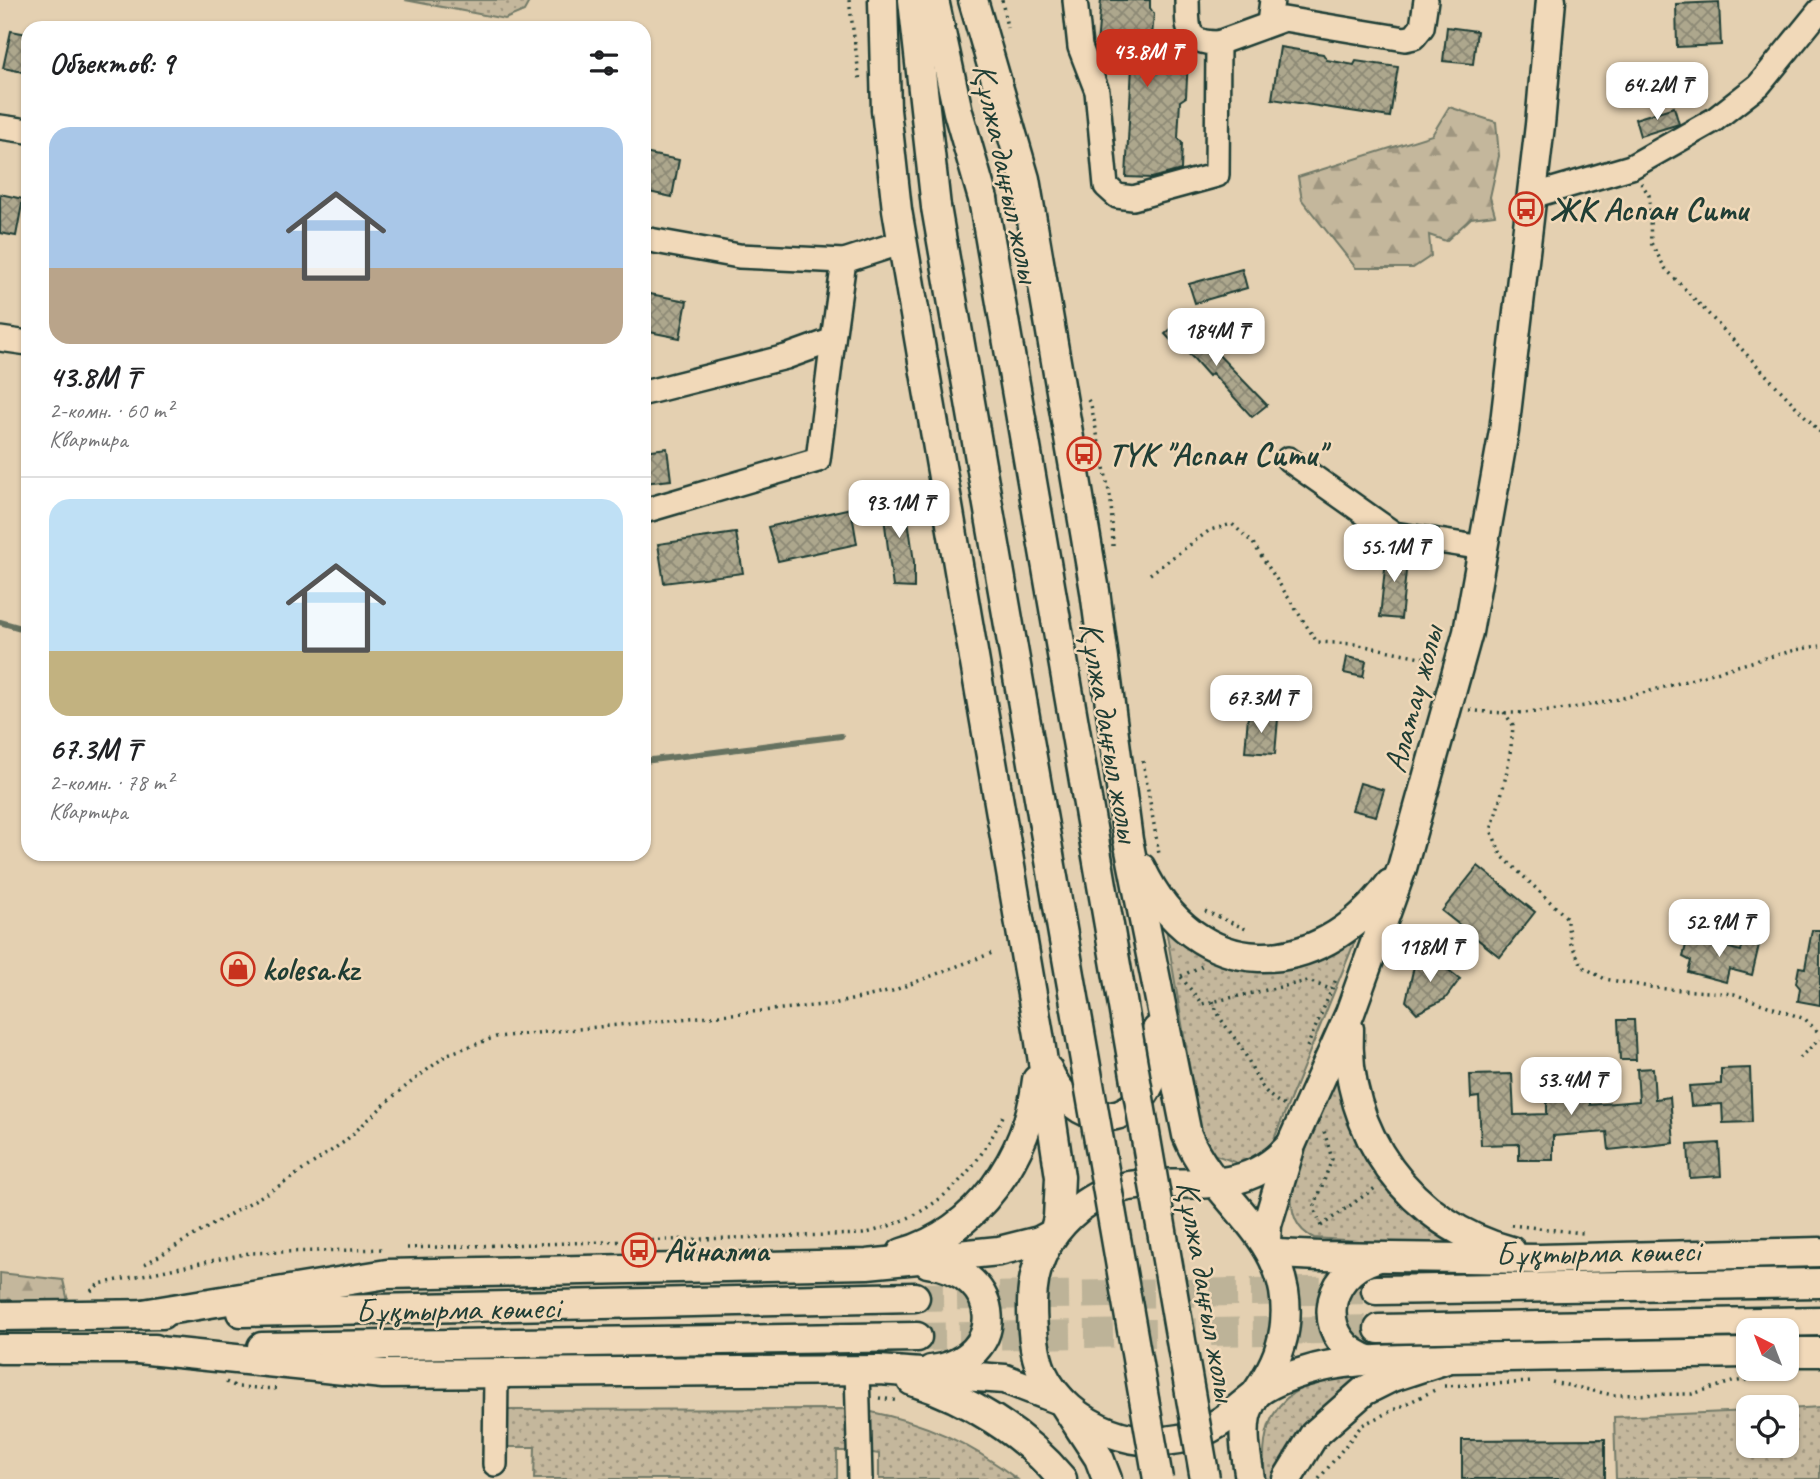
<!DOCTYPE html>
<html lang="ru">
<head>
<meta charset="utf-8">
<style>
	body { margin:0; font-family:Caveat,sans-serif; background:#f2f2f2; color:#202124; height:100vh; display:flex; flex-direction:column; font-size:26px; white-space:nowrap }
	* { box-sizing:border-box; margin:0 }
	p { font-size:23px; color:#757577 }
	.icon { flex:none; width:38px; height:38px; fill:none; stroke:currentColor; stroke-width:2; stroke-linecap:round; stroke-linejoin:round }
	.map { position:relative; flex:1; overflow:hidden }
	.drawer { position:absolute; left:21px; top:21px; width:630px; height:840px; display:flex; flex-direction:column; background:#fff; border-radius:21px; box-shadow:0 2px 5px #0004 }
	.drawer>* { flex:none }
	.needle { width:46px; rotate:318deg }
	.tools { position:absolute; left:1736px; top:1318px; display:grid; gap:14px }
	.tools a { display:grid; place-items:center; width:63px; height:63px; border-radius:14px; background:#fff; box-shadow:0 2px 5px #0004; font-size:35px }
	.price { position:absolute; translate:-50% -60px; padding:0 16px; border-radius:14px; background:#fff; color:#222; font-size:23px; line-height:46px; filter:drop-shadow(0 2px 4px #0008) }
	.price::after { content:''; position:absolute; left:50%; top:42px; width:21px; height:16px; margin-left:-10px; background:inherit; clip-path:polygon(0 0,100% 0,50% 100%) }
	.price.active { background:#c8321e; color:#fff }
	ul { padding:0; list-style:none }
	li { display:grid; align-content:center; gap:14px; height:371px; padding:0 28px }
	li+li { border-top:2px solid #e0e0e0 }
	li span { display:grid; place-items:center; height:217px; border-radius:21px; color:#555 }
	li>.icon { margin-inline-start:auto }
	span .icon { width:126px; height:126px; fill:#fffc; stroke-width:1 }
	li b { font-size:30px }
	h2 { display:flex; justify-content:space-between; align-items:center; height:84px; padding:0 28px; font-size:30px }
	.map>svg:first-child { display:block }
	.grass { fill:url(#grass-dots); stroke:#727a68; stroke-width:2 }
	.forest { fill:url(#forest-firs); stroke:#727a68; stroke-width:2 }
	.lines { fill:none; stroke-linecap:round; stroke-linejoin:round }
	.stream { stroke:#667261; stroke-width:6 }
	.building { fill:url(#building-cross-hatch); stroke:#1f3d34; stroke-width:2 }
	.major-tunnel { stroke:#bdb398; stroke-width:28; stroke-dasharray:28 14; stroke-linecap:butt }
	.minor-casing { stroke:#1f3d34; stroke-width:28 }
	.major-casing { stroke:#1f3d34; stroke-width:33 }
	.path { stroke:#1f3d34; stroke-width:3.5; stroke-dasharray:2 5; stroke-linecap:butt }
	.minor { stroke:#f1d9b9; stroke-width:23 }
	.major { stroke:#f1d9b9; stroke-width:28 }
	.major-bridge-casing { stroke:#1f3d34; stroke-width:33; stroke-linecap:butt }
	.major-bridge { stroke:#f1d9b9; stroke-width:28 }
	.labels { text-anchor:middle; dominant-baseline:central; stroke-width:5; stroke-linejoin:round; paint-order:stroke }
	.street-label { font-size:33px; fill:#1f3d34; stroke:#f1d9b9 }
	.poi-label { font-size:33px; font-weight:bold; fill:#1f3d34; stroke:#f1d9b9; text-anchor:start }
</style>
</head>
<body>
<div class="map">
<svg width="1820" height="1479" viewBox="0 0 1820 1479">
	<defs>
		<pattern id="grass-dots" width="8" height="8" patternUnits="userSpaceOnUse" patternTransform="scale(1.75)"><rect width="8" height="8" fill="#c4b79c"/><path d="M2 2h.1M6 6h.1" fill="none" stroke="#9f9680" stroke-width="1.8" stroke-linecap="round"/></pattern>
		<pattern id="forest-firs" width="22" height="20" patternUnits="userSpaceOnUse" patternTransform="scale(1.75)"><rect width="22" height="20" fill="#c4b79c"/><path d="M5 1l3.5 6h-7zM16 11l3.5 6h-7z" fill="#9f9680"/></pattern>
		<pattern id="building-cross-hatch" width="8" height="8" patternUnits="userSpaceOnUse" patternTransform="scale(1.75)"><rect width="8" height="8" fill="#ada78d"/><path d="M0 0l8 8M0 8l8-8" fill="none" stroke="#8c8974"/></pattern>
	</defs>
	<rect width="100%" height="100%" fill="#e4d0b1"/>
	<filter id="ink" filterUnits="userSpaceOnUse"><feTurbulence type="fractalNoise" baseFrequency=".0143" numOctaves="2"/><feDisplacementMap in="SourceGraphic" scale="14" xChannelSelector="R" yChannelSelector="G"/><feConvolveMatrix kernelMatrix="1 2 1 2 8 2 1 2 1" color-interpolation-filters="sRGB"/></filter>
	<g filter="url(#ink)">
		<g class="grass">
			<path d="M405,0H530L524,11L505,19Z"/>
			<path d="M1165,923L1212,956L1359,931L1274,1139L1268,1149L1242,1165L1213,1154L1201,1136Z"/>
			<path d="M1340,1057L1350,1114L1479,1249L1314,1238C1294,1229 1290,1208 1292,1188Z"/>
			<path d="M1404,1365L1279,1479H1265C1254,1376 1326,1378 1404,1365Z"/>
			<path d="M1820,1407V1479H1616L1614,1417L1748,1411V1446H1787V1409Z"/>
			<path d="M846,1409L847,1451H837V1479H534L535,1447H503L502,1410Z"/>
			<path d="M867,1411C927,1423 968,1442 1017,1479H879V1454L866,1452Z"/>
		</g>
		<g class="forest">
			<path d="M1449,107L1496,122L1499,156L1490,197L1495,215L1471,218L1446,241L1429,235L1431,256L1413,268H1356L1302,200L1298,177L1432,135Z"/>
			<path d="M0,1273L63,1280L68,1301L0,1302Z"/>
		</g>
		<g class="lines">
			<g class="stream">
				<path d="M0,622L28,630"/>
				<path d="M644,761L841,736"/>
			</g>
		</g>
		<g class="building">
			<path d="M1101,0H1150V8L1154,14L1150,58L1188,60L1186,97L1180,101L1178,138L1182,143L1181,170L1152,178L1126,177L1133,48L1097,45Z"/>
			<path d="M1719,2L1721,45L1677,47L1676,4Z"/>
			<path d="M1447,27L1477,31L1473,64L1443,61Z"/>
			<path d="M11,31L28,34V73L3,68Z"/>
			<path d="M1280,47L1323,54L1327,60L1354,65L1356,61L1398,67L1390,117L1272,99Z"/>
			<path d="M1674,107L1679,124L1640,136L1635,119Z"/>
			<path d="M644,153L679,160L672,197L644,191Z"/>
			<path d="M0,194L23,199L16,236L0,233Z"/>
			<path d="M1242,269L1247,288L1195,303L1189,284Z"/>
			<path d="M650,294L687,301L680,338L644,331Z"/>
			<path d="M1181,320L1211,352L1214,350L1267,405L1252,417L1212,373L1209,376L1194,359L1179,345L1177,347L1165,334Z"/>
			<path d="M667,448L671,480L644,483V451Z"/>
			<path d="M904,491L914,562V588L893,587L881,494Z"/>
			<path d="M851,508L857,544L778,561L768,527Z"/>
			<path d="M736,533L743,573L664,583L658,544Z"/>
			<path d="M1387,549L1408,552L1401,619L1380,617Z"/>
			<path d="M1347,657L1366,661L1363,677L1344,673Z"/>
			<path d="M1248,716L1278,719L1275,754L1245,752Z"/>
			<path d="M1360,783L1384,790L1376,816L1352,810Z"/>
			<path d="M1478,866L1535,912L1500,957L1442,911Z"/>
			<path d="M1812,930H1820V1005L1798,1001L1800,988L1796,983L1799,967L1805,968Z"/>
			<path d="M1688,937L1741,951L1744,941L1759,945L1752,975L1729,969L1726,982L1688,972L1691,961L1683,957Z"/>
			<path d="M1428,954L1460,979L1445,999L1417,1013L1406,1001L1415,962Z"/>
			<path d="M1618,1020H1634L1636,1060H1620Z"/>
			<path d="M1653,1068L1655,1099L1670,1097L1674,1143L1609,1150L1607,1132L1553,1136V1160H1519V1144L1481,1145L1479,1097L1471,1098L1470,1075L1512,1074L1514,1115L1547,1114V1098L1566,1097V1078L1589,1074L1590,1105L1639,1101L1637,1069Z"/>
			<path d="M1750,1068L1752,1122L1723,1123L1722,1104L1691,1106L1689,1086L1721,1084V1069Z"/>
			<path d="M1719,1143L1721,1176L1690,1178L1688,1145Z"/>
			<path d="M1605,1439V1479H1462V1440Z"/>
		</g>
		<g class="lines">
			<g class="major-tunnel">
				<path d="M915,1297L1376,1290"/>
				<path d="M917,1337L1379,1329"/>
			</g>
			<defs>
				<g id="minor">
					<path d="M1075,0L1080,47L1097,91L1106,186L1117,196L1133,198L1217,175L1218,43C1184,43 1188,28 1187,0"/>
					<path d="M1269,23L1272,0"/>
					<path d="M1218,43L1284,19L1405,39L1414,37L1422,27L1426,0"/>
					<path d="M0,127L28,131"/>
					<path d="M1532,196L1631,167L1714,120L1759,85L1820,10"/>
					<path d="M644,239L739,256L844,261L903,242"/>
					<path d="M0,339L28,343"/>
					<path d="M644,393L786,357L833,340L844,261"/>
					<path d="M1288,459L1394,534L1483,548"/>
					<path d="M644,511L818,460L833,340"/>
					<path d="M857,1370L860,1479"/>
					<path d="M495,1464L496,1373"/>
				</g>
				<g id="major">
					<path d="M913,0L936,207"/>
					<path d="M934,0L958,112L983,199"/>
					<path d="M973,0L1025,179L1095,591L1128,840L1187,1135C1211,1195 1273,1227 1284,1291C1289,1322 1282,1352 1266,1378C1259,1390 1249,1402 1246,1416C1242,1436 1247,1459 1250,1479"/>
					<path d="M1551,0L1540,125L1504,431L1468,632L1402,868L1350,1013L1291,1145L1267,1225L1266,1240L1268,1248L1277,1254L1320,1256L1540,1259L1820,1252"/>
					<path d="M1141,868C1196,985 1317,983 1390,884"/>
					<path d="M1349,1029C1343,1132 1410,1225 1511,1251"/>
					<path d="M1048,1070C1066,1114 1119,1138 1147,1089C1157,1072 1157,1049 1157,1030"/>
					<path d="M1289,1147C1226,1217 1147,1154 1079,1208C1048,1233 1032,1265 1032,1304C1032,1326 1033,1351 1042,1372C1068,1428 1143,1456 1200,1433C1222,1424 1237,1409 1256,1394C1269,1383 1287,1377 1303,1372C1350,1357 1401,1360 1450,1358"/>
					<path d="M902,1253C978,1231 1028,1156 1037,1080"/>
					<path d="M928,1263C1004,1272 1010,1360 931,1370"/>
					<path d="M1376,1290L1820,1283"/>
					<path d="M241,1312L915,1297"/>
					<path d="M143,1314L387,1274L867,1264L999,1251L1039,1241L1054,1233L1058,1218L1060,1177L1039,1035L897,210L886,110L883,0"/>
					<path d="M0,1316L162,1314"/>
					<path d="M1379,1329L1820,1321"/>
					<path d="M262,1347L917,1337"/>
					<path d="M0,1349H155"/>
					<path d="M138,1349L383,1374L879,1370L1005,1379L1062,1401L1099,1458L1107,1479"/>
					<path d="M1787,1352H1820"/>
					<path d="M1372,1361C1314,1343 1321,1274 1376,1258"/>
					<path d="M912,1381C968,1399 1024,1433 1062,1479"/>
					<path d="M1287,1479L1314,1435L1364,1391L1392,1377L1450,1358L1748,1353"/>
				</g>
			</defs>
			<use href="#minor" class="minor-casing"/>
			<use href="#major" class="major-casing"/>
			<g class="path">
				<path d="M849,0L860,81"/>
				<path d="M1002,0L1007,28"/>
				<path d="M1641,183L1649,195L1651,243L1665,268L1820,432"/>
				<path d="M1088,400L1091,405L1111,501L1113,546"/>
				<path d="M1150,574L1210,530L1232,524L1253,543L1317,642L1354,644L1436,660"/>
				<path d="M1470,710C1559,723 1653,690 1737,666C1764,659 1792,649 1820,646"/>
				<path d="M1504,712L1513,725C1511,761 1502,795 1491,830L1501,855L1566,917L1571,944L1583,967L1605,979L1655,988L1734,994L1805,1019L1820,1034"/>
				<path d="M1143,761L1159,854"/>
				<path d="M1205,911L1246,929"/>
				<path d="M1181,976L1202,966"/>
				<path d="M1181,977L1202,1004L1308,981L1330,989"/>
				<path d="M1213,1001C1221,1025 1230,1029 1242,1049C1258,1075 1256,1090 1285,1106"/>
				<path d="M1307,1047L1337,977"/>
				<path d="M1799,1058L1820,1039"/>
				<path d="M1511,1225L1583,1233"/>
				<path d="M1321,1226L1314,1208L1332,1159L1324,1131"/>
				<path d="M1321,1226L1375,1188"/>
				<path d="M407,1248L863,1234C933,1216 971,1181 1003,1116"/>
				<path d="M145,1264L284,1183L344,1142L396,1094L448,1054L496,1037L833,1004L892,991L992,953"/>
				<path d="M91,1291L99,1284L249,1253L385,1249"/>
				<path d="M226,1382L237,1387L280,1389"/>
				<path d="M1552,1382L1613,1395L1692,1394L1732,1382L1778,1375"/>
				<path d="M1444,1386L1534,1382"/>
				<path d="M879,1398L899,1401"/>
				<path d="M1319,1479L1362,1425L1437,1389"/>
			</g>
			<use href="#minor" class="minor"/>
			<use href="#major" class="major"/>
			<defs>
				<g id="major-bridge">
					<path d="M983,199L1205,1479"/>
					<path d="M936,207L1158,1479"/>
				</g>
			</defs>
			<use href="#major-bridge" class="major-bridge-casing"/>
			<use href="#major-bridge" class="major-bridge"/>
		</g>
	</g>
	<defs>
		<symbol id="bus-ring" viewBox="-11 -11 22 22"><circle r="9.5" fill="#f1d9b9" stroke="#c8321e" stroke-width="1.5"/><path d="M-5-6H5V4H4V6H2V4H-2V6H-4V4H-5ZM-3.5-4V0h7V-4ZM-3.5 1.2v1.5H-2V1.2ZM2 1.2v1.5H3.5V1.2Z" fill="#c8321e"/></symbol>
		<symbol id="shop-ring" viewBox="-11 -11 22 22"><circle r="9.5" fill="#f1d9b9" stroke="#c8321e" stroke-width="1.5"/><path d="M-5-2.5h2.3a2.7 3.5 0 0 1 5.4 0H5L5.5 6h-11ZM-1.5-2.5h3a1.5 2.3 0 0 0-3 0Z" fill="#c8321e"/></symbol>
	</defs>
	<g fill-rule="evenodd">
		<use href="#bus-ring" x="1507" y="190" width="38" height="38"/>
		<use href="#bus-ring" x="1065" y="435" width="38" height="38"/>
		<use href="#shop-ring" x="219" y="950" width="38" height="38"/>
		<use href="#bus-ring" x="620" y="1231" width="38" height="38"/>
	</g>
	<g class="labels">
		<g class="street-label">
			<text transform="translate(1007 173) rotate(78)">Құлжа даңғыл жолы</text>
			<text transform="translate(1413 699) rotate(-75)">Алатау жолы</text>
			<text transform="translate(1110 732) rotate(80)">Құлжа даңғыл жолы</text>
			<text transform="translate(1598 1252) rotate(-1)">Бұқтырма көшесі</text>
			<text transform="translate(1207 1291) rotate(80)">Құлжа даңғыл жолы</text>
			<text transform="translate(458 1309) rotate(-1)">Бұқтырма көшесі</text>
		</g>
		<g class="poi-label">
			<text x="1550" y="209">ЖК Аспан Сити</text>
			<text x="1108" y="454">ТҮК "Аспан Сити"</text>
			<text x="262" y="969">kolesa.kz</text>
			<text x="664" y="1250">Айналма</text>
		</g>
	</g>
</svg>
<div class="tools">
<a><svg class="needle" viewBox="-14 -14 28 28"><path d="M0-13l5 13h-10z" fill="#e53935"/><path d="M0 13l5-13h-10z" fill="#757577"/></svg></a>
<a><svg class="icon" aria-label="locate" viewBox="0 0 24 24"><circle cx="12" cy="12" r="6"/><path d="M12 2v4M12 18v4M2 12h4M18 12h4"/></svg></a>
</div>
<b class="price active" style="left:1147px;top:89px">43.8M ₸</b>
<b class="price" style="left:1657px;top:122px">64.2M ₸</b>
<b class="price" style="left:1216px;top:368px">184M ₸</b>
<b class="price" style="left:899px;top:540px">93.1M ₸</b>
<b class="price" style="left:1394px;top:584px">55.1M ₸</b>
<b class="price" style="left:1261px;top:735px">67.3M ₸</b>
<b class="price" style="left:1719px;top:959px">52.9M ₸</b>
<b class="price" style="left:1430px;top:984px">118M ₸</b>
<b class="price" style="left:1571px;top:1117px">53.4M ₸</b>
<section class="drawer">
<h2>Объектов: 9<svg class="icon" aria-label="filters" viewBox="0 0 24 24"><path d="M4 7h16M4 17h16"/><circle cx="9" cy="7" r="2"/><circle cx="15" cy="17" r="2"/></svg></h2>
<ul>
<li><span style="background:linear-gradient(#a9c7e8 65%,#b9a48a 0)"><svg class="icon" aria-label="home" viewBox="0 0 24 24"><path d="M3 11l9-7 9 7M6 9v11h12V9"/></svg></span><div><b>43.8M ₸</b><p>2-комн. · 60 m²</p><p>Квартира</p></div></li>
<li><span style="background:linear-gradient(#bfe0f5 70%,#c2b280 0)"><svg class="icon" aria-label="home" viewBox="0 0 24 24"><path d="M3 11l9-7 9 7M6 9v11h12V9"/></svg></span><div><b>67.3M ₸</b><p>2-комн. · 78 m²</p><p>Квартира</p></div></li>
</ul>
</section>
</div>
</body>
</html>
